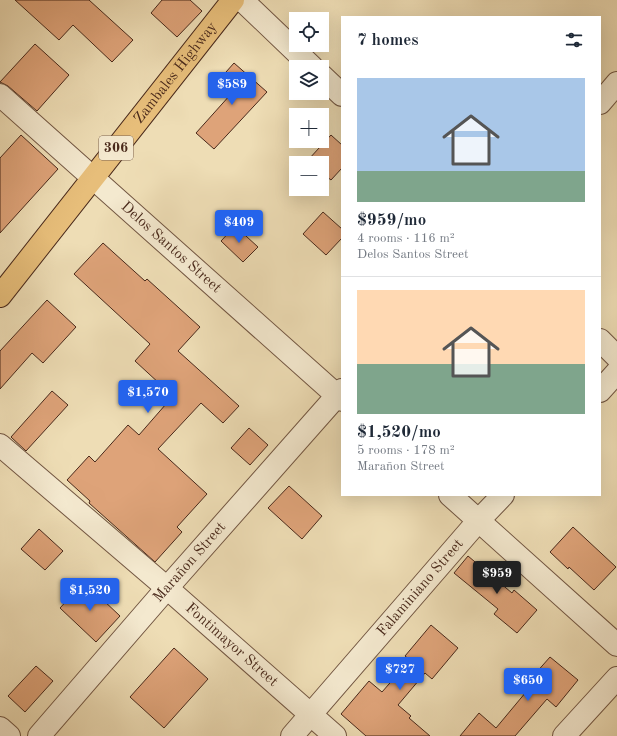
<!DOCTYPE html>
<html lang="en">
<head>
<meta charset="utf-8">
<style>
	body { margin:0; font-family:"Old Standard TT",serif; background:#f6f6f7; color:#1f2937; height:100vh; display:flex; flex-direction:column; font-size:15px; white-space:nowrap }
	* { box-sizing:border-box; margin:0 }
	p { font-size:13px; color:#747a83 }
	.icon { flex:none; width:22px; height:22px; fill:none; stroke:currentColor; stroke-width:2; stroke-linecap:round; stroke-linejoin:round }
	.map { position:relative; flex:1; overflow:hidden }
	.drawer { position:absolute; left:341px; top:16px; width:260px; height:480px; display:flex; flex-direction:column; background:#fff; border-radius:0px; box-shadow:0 4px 16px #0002 }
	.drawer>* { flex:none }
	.buttons { position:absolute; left:289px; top:12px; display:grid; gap:8px }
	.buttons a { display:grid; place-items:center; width:40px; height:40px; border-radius:0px; background:#fff; box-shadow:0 4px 16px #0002; font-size:20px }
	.price { position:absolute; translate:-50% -34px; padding:0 9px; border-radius:4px; background:#2563eb; color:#fff; font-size:13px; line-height:26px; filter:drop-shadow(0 1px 2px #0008) }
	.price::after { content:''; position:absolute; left:50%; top:24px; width:12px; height:9px; margin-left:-6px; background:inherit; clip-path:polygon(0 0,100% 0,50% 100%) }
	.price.selected { background:#222; color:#fff }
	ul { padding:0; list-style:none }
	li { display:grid; align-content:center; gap:8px; height:212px; padding:0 16px }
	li+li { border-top:1px solid #e0e1e3 }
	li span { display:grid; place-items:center; height:124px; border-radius:0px; color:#555 }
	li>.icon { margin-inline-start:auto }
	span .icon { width:72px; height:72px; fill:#fffc; stroke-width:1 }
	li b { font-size:17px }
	h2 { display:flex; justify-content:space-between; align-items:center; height:48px; padding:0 16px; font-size:17px }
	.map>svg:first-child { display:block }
	.building { fill:#dea379; stroke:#49291b }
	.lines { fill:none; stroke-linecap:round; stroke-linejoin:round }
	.minor-casing { stroke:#725642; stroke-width:24 }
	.major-casing { stroke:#49291b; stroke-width:24 }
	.minor { stroke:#f4e9cf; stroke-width:22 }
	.major { stroke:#e7be7a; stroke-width:22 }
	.labels { text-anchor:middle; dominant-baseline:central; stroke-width:3; stroke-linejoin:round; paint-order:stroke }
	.shield { fill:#f4e9cf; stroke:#7c6351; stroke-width:1 }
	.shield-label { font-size:14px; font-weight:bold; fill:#49291b }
	.street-label { font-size:15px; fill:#49291b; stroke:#f4e9cf }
</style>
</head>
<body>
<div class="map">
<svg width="617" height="736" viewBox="0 0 617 736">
	<rect width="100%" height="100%" fill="#eeddb5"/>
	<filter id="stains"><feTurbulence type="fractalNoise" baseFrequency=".005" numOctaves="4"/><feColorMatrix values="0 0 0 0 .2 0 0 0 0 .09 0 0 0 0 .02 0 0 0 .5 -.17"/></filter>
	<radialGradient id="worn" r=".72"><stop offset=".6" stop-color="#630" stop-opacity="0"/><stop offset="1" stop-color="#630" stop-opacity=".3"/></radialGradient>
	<g class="building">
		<path d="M15,0H89L133,40L112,62L73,25L59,40Z"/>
		<path d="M162,0H190L202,11L177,37L151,13Z"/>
		<path d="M35,44L69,75L37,111L8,86L0,82Z"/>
		<path d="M234,63L267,92L214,149L196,133L231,94L218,81Z"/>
		<path d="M21,135L58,169L0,233V158Z"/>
		<path d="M331,135L342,145V168L331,180L322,173V163H311L308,160Z"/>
		<path d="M323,212L342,229V238L326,255L303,234Z"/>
		<path d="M235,226L258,247L243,262L221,241Z"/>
		<path d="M103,243L145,281L147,279L200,327L178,351L239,406L223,423L201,403L158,449L207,494L177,527L182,532L155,562L89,503L90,501L67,480L89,456L95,462L128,425L139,435L173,396L135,361L150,344L74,274Z"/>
		<path d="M47,300L76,327L43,363L32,353L0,389V351Z"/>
		<path d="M52,391L68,405L26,451L11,437Z"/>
		<path d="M249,428L268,445L250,465L231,448Z"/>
		<path d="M289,486L322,516L302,539L268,508Z"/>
		<path d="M573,527L616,567L594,590L569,567L568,569L550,552Z"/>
		<path d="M39,529L63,551L45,570L21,549Z"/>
		<path d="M468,556L512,593L514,590L537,610L517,633L494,614L498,609L454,573Z"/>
		<path d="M84,582L120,616L96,642L60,608Z"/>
		<path d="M431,625L458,648L432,679L425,673L398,705L411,716L409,718L430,736H366L341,714L369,681L382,692L410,660L405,656Z"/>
		<path d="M174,648L208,679L164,728L130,697Z"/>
		<path d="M550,657L578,680L556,707L547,699L515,736H460L479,713L496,728L531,686L527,683Z"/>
		<path d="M36,666L53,681L25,712L8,696Z"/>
	</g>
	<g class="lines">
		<defs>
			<g id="minor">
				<path d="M242,0L312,67"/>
				<path d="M322,76L342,95"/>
				<path id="s1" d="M0,95L342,400"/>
				<path d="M600,103L617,83"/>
				<path d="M600,340L617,357"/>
				<path d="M600,391L617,372"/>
				<path id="s2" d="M0,445L167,588L335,736"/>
				<path d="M450,495L617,645"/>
				<path d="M0,728L9,736"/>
				<path id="s3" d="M39,736L167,588L342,390"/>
				<path id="s4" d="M292,736L479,520L503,495"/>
				<path d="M564,736L617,678"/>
			</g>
			<g id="major">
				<path id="s5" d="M0,296L233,0"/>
			</g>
		</defs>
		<use href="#minor" class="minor-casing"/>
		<use href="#major" class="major-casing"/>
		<use href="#minor" class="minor"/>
		<use href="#major" class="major"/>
	</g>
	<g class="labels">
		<rect class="shield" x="99" y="136" width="34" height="24" rx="3"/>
		<g class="shield-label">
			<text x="116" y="148">306</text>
		</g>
		<g class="street-label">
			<text stroke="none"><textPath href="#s5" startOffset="284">Zambales Highway</textPath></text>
			<text stroke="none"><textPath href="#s1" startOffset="229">Delos Santos Street</textPath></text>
			<text stroke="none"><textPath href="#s3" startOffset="230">Marañon Street</textPath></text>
			<text stroke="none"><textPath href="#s4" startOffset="196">Falaminiano Street</textPath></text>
			<text stroke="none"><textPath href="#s2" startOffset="306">Fontimayor Street</textPath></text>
		</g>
	</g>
	<rect width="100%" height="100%" filter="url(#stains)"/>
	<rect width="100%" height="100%" fill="url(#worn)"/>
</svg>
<div class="buttons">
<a><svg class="icon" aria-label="locate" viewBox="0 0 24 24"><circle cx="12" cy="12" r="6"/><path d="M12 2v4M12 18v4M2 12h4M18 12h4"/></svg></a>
<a><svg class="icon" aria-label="layers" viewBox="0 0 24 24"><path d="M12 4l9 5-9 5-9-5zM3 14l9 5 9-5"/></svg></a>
<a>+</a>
<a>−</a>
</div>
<b class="price" style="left:232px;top:106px">$589</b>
<b class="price" style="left:239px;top:244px">$409</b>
<b class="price" style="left:148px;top:414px">$1,570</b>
<b class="price selected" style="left:497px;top:595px">$959</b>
<b class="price" style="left:90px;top:612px">$1,520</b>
<b class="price" style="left:400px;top:691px">$727</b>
<b class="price" style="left:528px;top:702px">$650</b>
<section class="drawer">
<h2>7 homes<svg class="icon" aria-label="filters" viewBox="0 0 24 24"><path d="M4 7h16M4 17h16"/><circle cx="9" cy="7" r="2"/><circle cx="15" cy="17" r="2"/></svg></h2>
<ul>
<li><span style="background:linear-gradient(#a9c7e8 75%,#7fa58c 0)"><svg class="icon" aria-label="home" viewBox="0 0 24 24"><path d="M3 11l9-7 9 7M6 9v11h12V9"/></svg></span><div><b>$959/mo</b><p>4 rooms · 116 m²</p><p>Delos Santos Street</p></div></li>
<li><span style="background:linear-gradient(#ffd9b3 60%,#7fa58c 0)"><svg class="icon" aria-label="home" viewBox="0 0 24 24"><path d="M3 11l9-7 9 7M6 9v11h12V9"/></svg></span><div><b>$1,520/mo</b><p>5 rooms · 178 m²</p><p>Marañon Street</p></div></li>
</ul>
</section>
</div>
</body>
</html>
